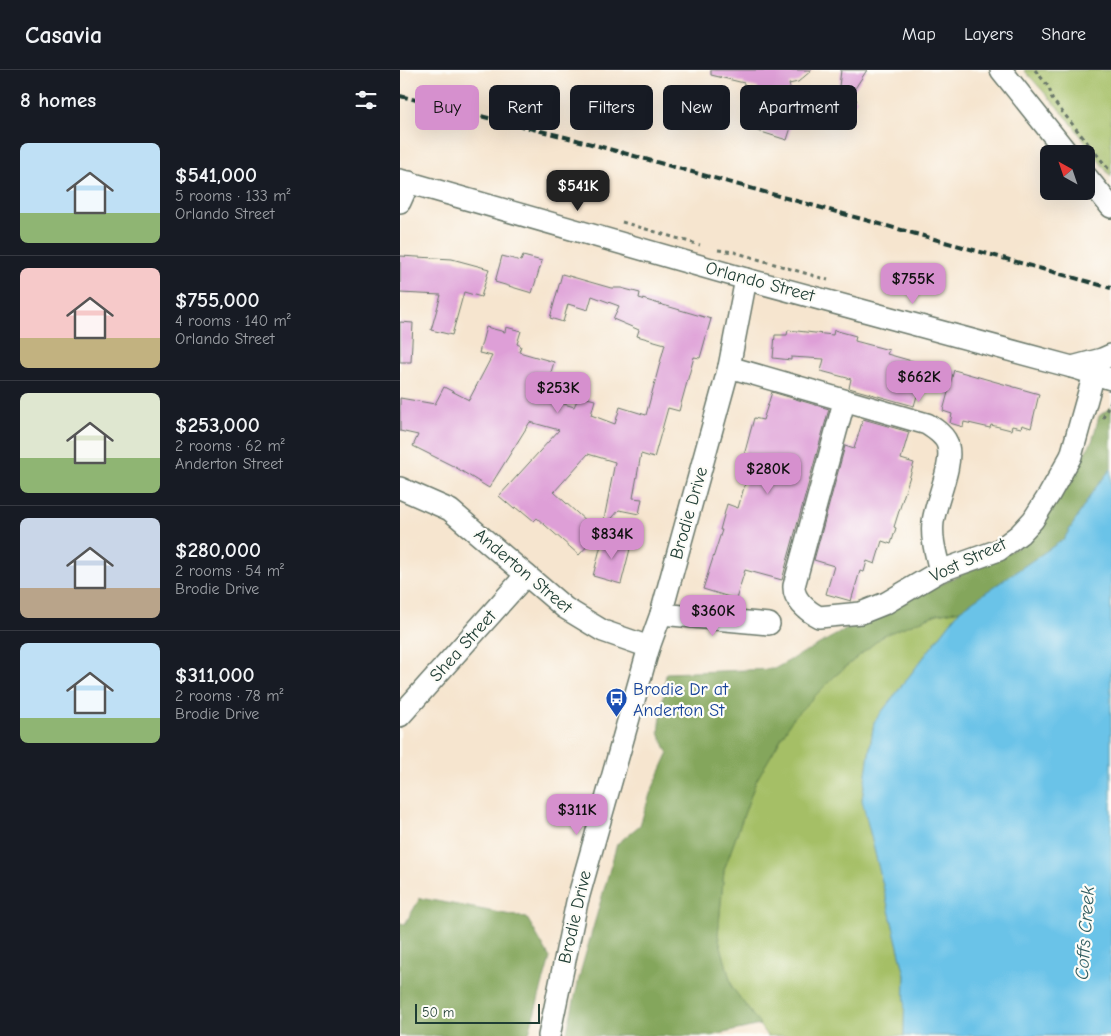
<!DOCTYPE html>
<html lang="en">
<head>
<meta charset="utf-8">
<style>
	body { margin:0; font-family:"Comic Neue",sans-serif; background:#242831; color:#f1f3f6; height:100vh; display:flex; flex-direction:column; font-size:19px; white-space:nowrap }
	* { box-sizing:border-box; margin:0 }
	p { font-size:16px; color:#9ea1a6 }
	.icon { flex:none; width:28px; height:28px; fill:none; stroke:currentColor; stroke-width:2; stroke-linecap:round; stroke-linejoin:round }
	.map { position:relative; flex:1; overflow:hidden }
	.sheet { display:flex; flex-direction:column; background:#171b24; width:400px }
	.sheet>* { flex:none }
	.top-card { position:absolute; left:15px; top:15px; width:475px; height:45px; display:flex; gap:10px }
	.needle { width:32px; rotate:320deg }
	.buttons { position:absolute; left:640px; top:75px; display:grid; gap:10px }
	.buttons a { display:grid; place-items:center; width:55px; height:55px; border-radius:8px; background:#171b24; box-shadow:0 5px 20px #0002; font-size:25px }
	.scale { position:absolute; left:15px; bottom:12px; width:125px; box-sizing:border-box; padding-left:5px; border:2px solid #1f3d34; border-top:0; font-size:14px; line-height:18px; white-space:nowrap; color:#1f3d34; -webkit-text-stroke:4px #fdfcf7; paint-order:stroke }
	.price { position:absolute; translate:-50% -42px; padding:0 11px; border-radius:10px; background:#d690ce; color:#111; font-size:16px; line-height:32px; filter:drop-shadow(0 1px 2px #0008) }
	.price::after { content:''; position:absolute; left:50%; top:30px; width:15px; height:11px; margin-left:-8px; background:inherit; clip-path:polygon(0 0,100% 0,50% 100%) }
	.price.current { background:#222; color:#fff }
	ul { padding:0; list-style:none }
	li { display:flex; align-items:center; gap:15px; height:125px; padding:0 20px }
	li+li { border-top:1px solid #363941 }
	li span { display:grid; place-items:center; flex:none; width:140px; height:100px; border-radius:8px; color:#555 }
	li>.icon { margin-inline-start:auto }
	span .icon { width:60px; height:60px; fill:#fffc; stroke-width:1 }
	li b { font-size:21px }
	h2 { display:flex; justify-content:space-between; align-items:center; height:60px; padding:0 20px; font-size:21px }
	.tag { padding:0 18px; border-radius:8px; background:#171b24; box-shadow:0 5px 20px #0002; font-size:18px; line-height:45px }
	.tag.current { background:#d690ce; color:#111 }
	header { display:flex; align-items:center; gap:30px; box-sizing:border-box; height:70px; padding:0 25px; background:#171b24; border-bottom:1px solid #363941 }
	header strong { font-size:24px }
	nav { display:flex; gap:28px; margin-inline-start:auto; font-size:18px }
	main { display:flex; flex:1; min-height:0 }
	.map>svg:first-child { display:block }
	.green { fill:#a5bf66; stroke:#627e4d }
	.forest { fill:#84a65b; stroke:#527248 }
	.water { fill:#6bc3e8; stroke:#45808e }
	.building { fill:#de9fd7 }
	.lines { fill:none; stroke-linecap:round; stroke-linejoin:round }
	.minor-casing { stroke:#6a786a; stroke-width:24 }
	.path { stroke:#6a786a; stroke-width:3; stroke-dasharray:4 4; stroke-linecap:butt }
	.minor { stroke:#fff; stroke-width:21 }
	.rail { stroke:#1f3d34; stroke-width:4; stroke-dasharray:8 4; stroke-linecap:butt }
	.labels { text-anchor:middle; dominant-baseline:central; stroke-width:4.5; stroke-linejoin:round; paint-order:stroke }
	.street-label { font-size:18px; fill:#1f3d34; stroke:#fdfcf7 }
	.transit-label { font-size:18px; fill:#164399; stroke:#fdfcf7; text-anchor:start }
	.water-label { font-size:19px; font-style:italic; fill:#325e61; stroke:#fdfcf7 }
</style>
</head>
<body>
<header>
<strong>Casavia</strong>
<nav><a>Map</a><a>Layers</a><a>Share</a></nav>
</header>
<main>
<section class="sheet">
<h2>8 homes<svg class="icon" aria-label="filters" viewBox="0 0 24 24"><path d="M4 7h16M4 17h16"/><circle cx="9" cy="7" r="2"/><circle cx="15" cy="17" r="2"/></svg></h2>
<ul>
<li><span style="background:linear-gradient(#bfe0f5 70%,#8fb573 0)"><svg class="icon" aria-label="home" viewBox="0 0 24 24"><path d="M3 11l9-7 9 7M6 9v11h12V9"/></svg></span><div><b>$541,000</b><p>5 rooms · 133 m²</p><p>Orlando Street</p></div></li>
<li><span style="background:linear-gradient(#f6c9c9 70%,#c2b280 0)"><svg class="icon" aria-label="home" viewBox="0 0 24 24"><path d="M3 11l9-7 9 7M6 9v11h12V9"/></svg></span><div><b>$755,000</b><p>4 rooms · 140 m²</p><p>Orlando Street</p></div></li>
<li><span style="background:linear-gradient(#dfe7d0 65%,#8fb573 0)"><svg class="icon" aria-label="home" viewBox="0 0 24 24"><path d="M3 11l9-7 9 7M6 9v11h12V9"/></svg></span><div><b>$253,000</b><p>2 rooms · 62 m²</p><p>Anderton Street</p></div></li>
<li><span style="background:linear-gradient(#c9d6e8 70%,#b9a48a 0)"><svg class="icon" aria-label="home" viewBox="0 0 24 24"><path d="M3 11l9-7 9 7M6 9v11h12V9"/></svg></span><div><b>$280,000</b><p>2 rooms · 54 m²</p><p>Brodie Drive</p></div></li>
<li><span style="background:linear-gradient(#bfe0f5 75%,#8fb573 0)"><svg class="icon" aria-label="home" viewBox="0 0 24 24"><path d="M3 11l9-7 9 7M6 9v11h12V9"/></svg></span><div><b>$311,000</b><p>2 rooms · 78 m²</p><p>Brodie Drive</p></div></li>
</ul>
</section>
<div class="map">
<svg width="711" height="966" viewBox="0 0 711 966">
	<rect width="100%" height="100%" fill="#fdfcf7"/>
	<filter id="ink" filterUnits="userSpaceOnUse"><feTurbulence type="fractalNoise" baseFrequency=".02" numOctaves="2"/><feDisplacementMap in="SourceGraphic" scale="10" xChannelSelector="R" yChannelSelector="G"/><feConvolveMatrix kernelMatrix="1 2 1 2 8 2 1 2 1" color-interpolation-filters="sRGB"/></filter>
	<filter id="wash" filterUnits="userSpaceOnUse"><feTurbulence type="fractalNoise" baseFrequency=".0096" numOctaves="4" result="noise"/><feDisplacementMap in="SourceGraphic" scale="20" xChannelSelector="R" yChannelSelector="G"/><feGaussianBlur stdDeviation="1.12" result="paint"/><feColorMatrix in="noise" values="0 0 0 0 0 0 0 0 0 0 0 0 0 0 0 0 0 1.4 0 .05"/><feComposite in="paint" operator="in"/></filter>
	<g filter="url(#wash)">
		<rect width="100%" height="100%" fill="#f6e5cf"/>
		<g class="green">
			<path d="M624,0H711V107L669,50Z"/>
			<path d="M560,540L474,652L462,729L505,905L504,966H367L332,917L318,865L324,800L356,711L393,648L436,605L484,565L537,544Z"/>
		</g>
		<g class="forest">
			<path d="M711,337V399L693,421L664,469L560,540L537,544L484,565L436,605L393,648L356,711L324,800L318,865L332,917L360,955L310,966H166L181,900L217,774L240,755L250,724L268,684L259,663L266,603L374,599L441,562L619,477L692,372L699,346Z"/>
			<path d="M20,828L127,848L150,888L128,966H0V853L5,854Z"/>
		</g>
		<path class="water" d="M711,399V966H504L505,905L462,730L474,652L560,540L664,469L693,421Z"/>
		<g id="blocks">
			<g class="building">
				<path d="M311,0H412L398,12L389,14L391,21L355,28L358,18L344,15V13L311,5Z"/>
				<path d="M441,0H467L450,26L457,30L448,42L442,38L435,49Z"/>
				<path d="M352,35L394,48L387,70L345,57Z"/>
				<path d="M0,186L52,189L89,199L81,227L64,222L52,265L31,260L41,225L0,223Z"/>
				<path d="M102,186L121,191L123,186L142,191L132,223L95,212Z"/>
				<path d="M162,204L211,218H221L240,223L239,228L311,249L300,288L294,287L279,341L268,338L254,388L241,384L233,428L242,429L239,444L219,440L202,460L215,392L188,384L154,422L199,463L179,485L137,448L134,451L122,441L121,442L115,437L114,439L99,426L159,360L130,352L89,418L55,397L13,376L18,365L0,361V328L35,334L44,317L69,330L92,286L79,283L86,257L105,262L106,257L121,261L117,274L121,276L119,282L154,292L147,316L165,320L161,333L174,337L179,326L195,330L191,345L215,354L220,337L246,345L265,274L237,266L239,260L213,249L219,236L192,226L188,240L168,234L163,252L150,248Z"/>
				<path d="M0,252L13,253L11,292H0Z"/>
				<path d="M388,260L433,265L434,260L456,266L455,271L489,280L487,284L526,295L514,336L449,318L451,309L421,301L424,289L391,287V290L373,288L375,265H387Z"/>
				<path d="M554,300L639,324L631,358L622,355L621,358L612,356L611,360L591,355L590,358L564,352L563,357L550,353L552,344L543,341Z"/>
				<path d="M372,322L429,339L382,510L345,500L336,529L303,519L322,460H320L327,434L338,438L347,407L339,404L354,348L363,350Z"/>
				<path d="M463,349L509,362L501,389L514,393L494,457L496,458L491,474L482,471L475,494L467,491L464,502L460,501L451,531L426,524L434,496L414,490L445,376L454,379Z"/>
				<path d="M203,467L231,475L221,514L193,506Z"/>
			</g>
		</g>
	</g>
	<g filter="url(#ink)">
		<use href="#blocks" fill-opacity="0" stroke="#6a786a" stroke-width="1"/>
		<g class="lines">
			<defs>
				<g id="minor">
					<path d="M601,0L668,84"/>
					<path d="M686,106L711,137"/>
					<path d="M0,110L346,209L672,297L711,309"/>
					<path d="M0,132L9,112"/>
					<path d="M329,297L527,354C535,359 546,366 548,376C553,396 536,430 533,452C531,469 536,484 540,501"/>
					<path d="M672,297L702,289L711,285"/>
					<path d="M444,332L394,516C393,529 407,541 419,547L461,543L486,533L540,501L599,480L620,464L633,450L649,425L671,386L694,304"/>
					<path d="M0,418L50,440L165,538L203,561L249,577"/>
					<path d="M261,544L369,554"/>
					<path d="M0,646L126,505"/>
					<path d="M149,966L177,832L249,577L261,544L329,297L346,209"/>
				</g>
			</defs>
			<use href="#minor" class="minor-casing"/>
			<g class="path">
				<path d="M635,0L649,17L652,29L711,102"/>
				<path d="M222,152L300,175"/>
				<path d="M318,180L334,182L428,210"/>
				<path d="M703,348L711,331"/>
			</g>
			<use href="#minor" class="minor"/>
			<path class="rail" d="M0,26L173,69L711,218"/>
		</g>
	</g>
	<defs>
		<symbol id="bus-pin" viewBox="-11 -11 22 30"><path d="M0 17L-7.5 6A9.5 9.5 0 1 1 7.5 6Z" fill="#1a4fb4" stroke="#fdfcf7"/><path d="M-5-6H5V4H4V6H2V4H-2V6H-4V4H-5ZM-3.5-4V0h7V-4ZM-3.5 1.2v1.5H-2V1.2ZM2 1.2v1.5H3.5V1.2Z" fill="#fff"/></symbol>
	</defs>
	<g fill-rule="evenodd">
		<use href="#bus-pin" x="204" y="616" width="25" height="34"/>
	</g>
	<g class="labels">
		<g class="street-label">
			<text transform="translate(360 212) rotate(15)">Orlando Street</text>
			<text transform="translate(289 443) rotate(-74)">Brodie Drive</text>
			<text transform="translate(568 490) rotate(-25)">Vost Street</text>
			<text transform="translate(123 501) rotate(40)">Anderton Street</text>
			<text transform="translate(63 576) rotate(-48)">Shea Street</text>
			<text transform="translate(175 847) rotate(-77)">Brodie Drive</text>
		</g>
		<g class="transit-label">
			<text x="233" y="619">Brodie Dr at<tspan x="233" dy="21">Anderton St</tspan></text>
		</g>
		<g class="water-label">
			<text transform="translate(685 863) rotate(-86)">Coffs Creek</text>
		</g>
	</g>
</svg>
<div class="buttons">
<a><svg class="needle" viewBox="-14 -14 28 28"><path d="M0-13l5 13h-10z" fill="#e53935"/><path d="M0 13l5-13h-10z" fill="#9ea1a6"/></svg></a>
</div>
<div class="scale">50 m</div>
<b class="price current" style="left:178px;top:142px">$541K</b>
<b class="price" style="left:513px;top:235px">$755K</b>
<b class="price" style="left:519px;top:333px">$662K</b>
<b class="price" style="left:158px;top:344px">$253K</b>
<b class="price" style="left:368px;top:425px">$280K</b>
<b class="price" style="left:212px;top:490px">$834K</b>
<b class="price" style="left:313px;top:567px">$360K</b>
<b class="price" style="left:177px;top:766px">$311K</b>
<div class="top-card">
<a class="tag current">Buy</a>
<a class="tag">Rent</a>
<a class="tag">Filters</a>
<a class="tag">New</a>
<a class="tag">Apartment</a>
</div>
</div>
</main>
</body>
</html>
